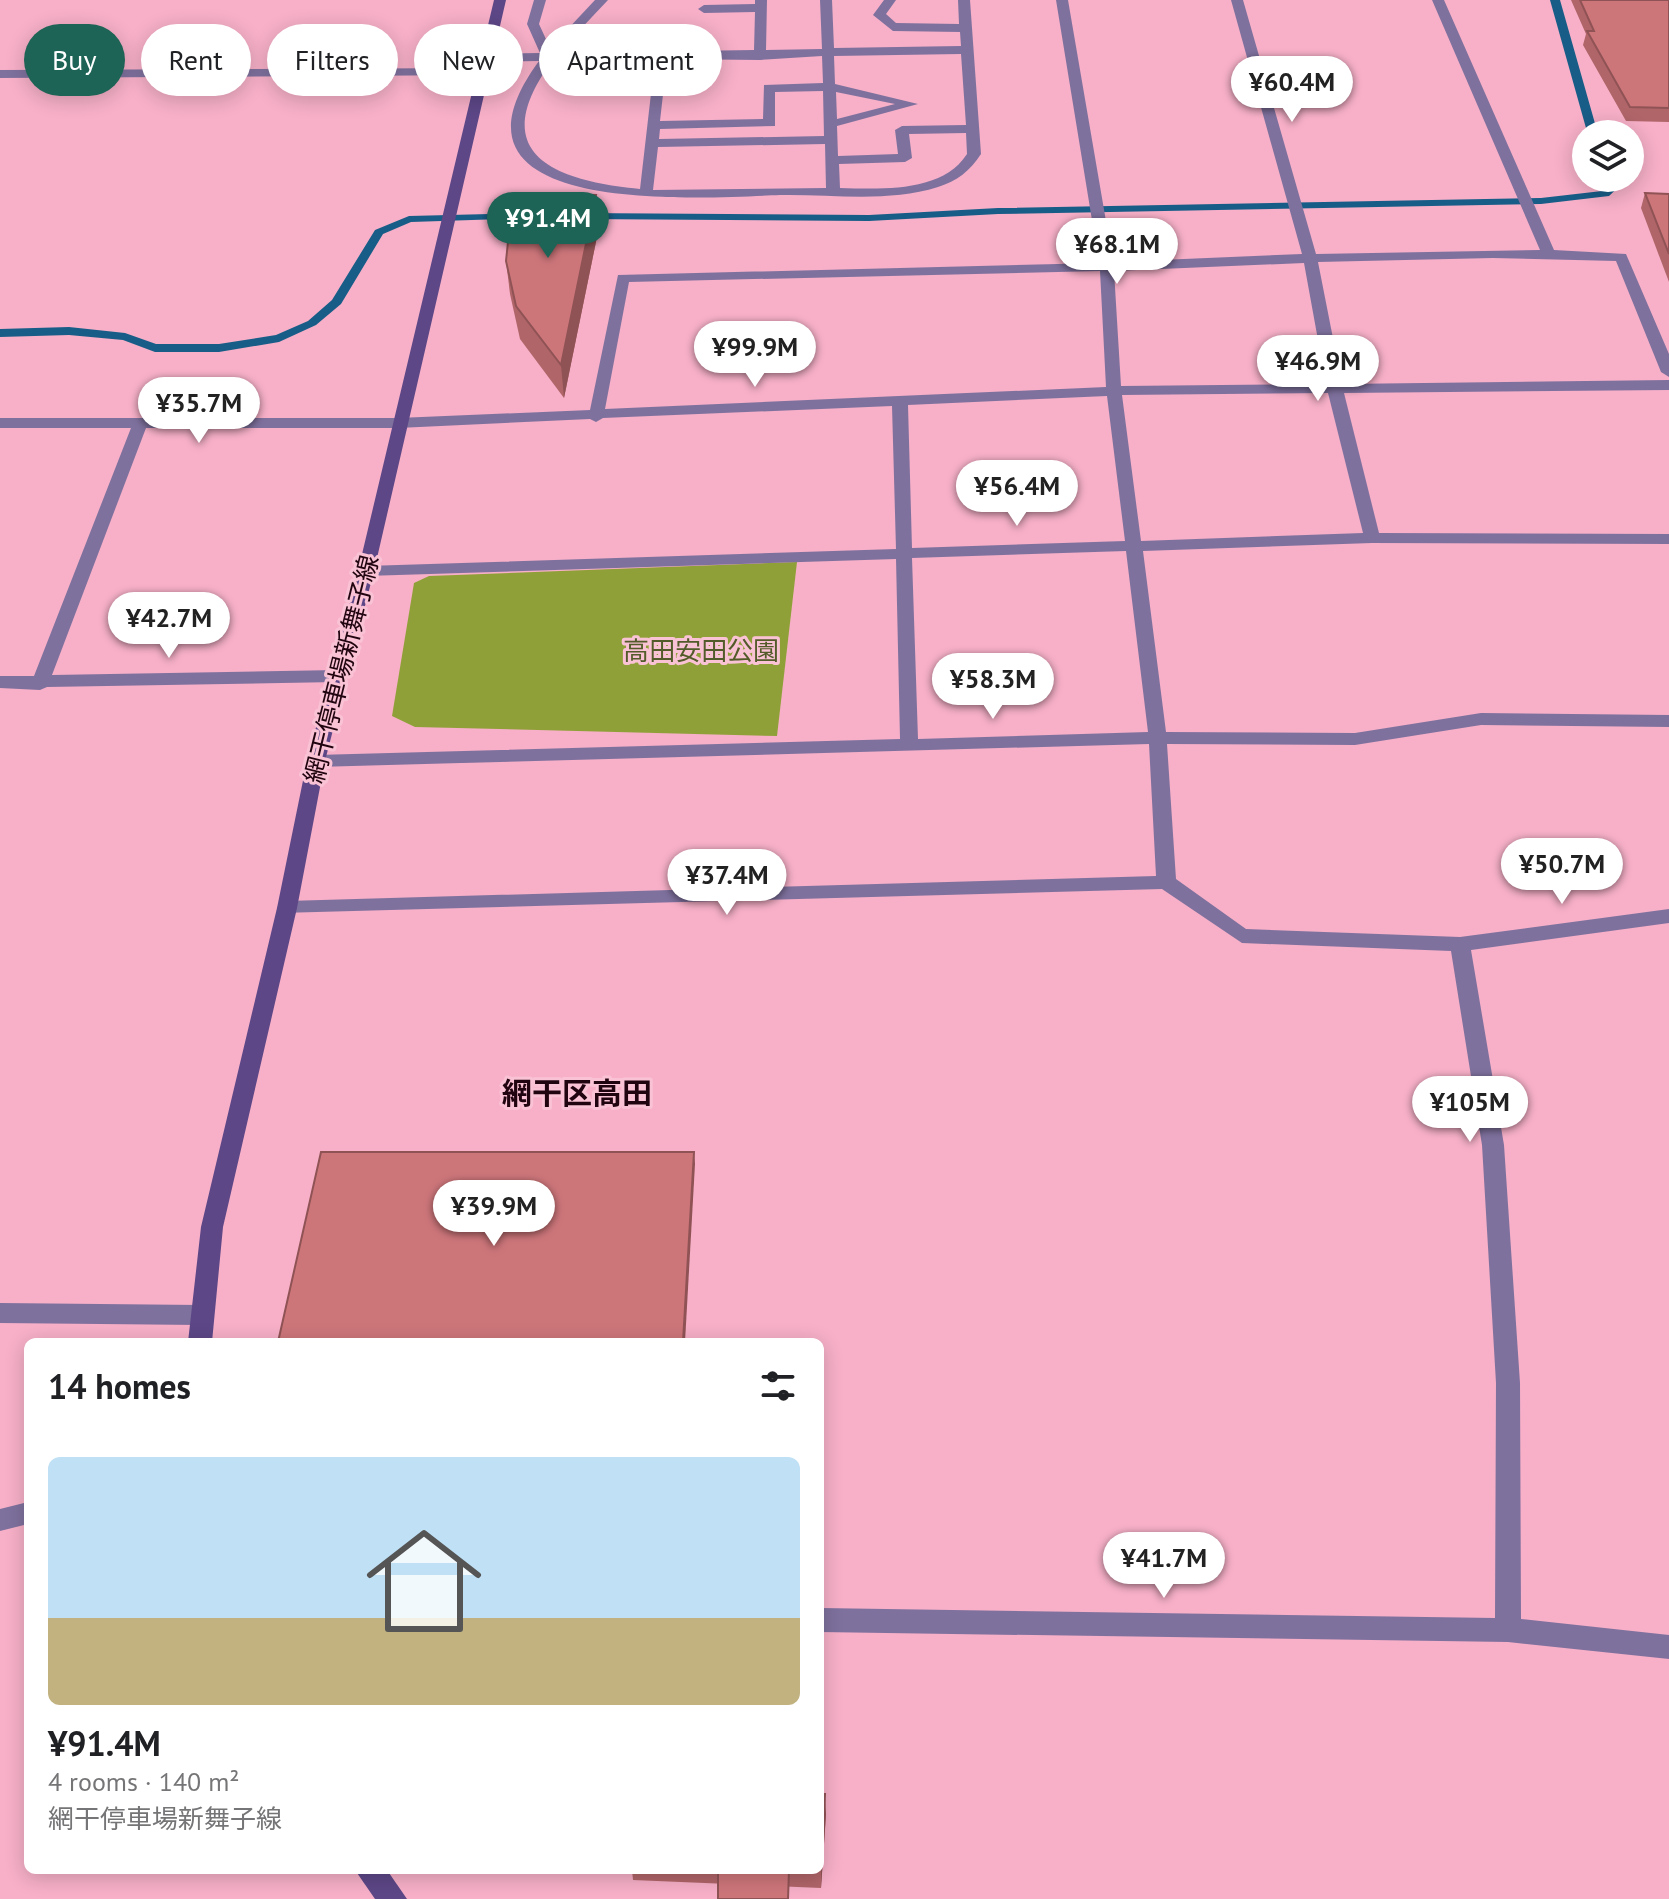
<!DOCTYPE html>
<html lang="en">
<head>
<meta charset="utf-8">
<style>
	body { margin:0; font-family:"PT Sans","Noto Sans JP",sans-serif; background:#f2f2f2; color:#202124; height:100vh; display:flex; flex-direction:column; font-size:30px; white-space:nowrap }
	* { box-sizing:border-box; margin:0 }
	p { font-size:26px; color:#757577 }
	.icon { flex:none; width:44px; height:44px; fill:none; stroke:currentColor; stroke-width:2; stroke-linecap:round; stroke-linejoin:round }
	.map { position:relative; flex:1; overflow:hidden }
	.details { position:absolute; left:24px; top:1338px; width:800px; height:536px; display:flex; flex-direction:column; background:#fff; border-radius:12px; box-shadow:0 4px 20px #0003 }
	.details>* { flex:none }
	.guide { position:absolute; left:24px; top:24px; width:800px; height:72px; display:flex; gap:16px }
	.tools { position:absolute; left:1572px; top:120px; display:grid; gap:16px }
	.tools a { display:grid; place-items:center; width:72px; height:72px; border-radius:50%; background:#fff; box-shadow:0 4px 20px #0003; font-size:40px }
	.price { position:absolute; translate:-50% -68px; padding:0 18px; border-radius:28px; background:#fff; color:#222; font-size:26px; line-height:52px; filter:drop-shadow(0 2px 4px #0008) }
	.price::after { content:''; position:absolute; left:50%; top:48px; width:24px; height:18px; margin-left:-12px; background:inherit; clip-path:polygon(0 0,100% 0,50% 100%) }
	.price.active { background:#1d6356; color:#fff }
	ul { padding:0; list-style:none }
	li { display:grid; align-content:center; gap:16px; height:424px; padding:0 24px }
	li+li { border-top:2px solid #e0e0e0 }
	li span { display:grid; place-items:center; height:248px; border-radius:12px; color:#555 }
	li>.icon { margin-inline-start:auto }
	span .icon { width:144px; height:144px; fill:#fffc; stroke-width:1 }
	li b { font-size:34px }
	h2 { display:flex; justify-content:space-between; align-items:center; height:96px; padding:0 24px; font-size:34px }
	.chip { padding:0 28px; border-radius:36px; background:#fff; box-shadow:0 4px 20px #0003; font-size:28px; line-height:72px }
	.chip.active { background:#1d6356; color:#fff }
	.map>svg:first-child { display:block }
	.green { fill:#90a039 }
	.lines { fill:none; stroke-linecap:round; stroke-linejoin:round }
	.stream { fill:#185d87; fill-rule:evenodd }
	.service { fill:#7f719e; fill-rule:evenodd }
	.minor { fill:#7f719e; fill-rule:evenodd }
	.tertiary { fill:#7f719e; fill-rule:evenodd }
	.secondary { fill:#5d4787; fill-rule:evenodd }
	.wall { fill:#b06569 }
	.shaded-wall { fill:#905355 }
	.building { fill:#cd767a; stroke:#905355; stroke-width:2 }
	.labels { text-anchor:middle; dominant-baseline:central; stroke-width:6; stroke-linejoin:round; paint-order:stroke }
	.park-label { font-size:26px; fill:#525b29; stroke:#fac3d5 }
	.street-label { font-size:26px; fill:#20040f; stroke:#fac3d5 }
	.quarter-label { font-size:30px; font-weight:bold; fill:#20040f; stroke:#fac3d5 }
</style>
</head>
<body>
<div class="map">
<svg width="1669" height="1899" viewBox="0 0 1669 1899">
	<rect width="100%" height="100%" fill="#f7b0c8"/>
	<path class="green" d="M797,562L777,736L415,727L392,716L414,583L429,576Z"/>
	<g class="lines">
		<g class="stream">
			<path d="M1550,0H1560L1596,127L1601,134H1590L1586,128Z"/>
			<path d="M1613,178H1623L1625,181L1609,196L1541,204L998,214L869,221L578,219L572,216L578,213L869,215L998,208L1541,198L1602,191L1614,180Z"/>
			<path d="M531,213L537,216L535,218L411,222L383,234L341,304L316,325L279,342L219,352H155L123,340L69,335L0,337V329L69,327L125,333L156,344H219L276,335L308,321L332,300L375,230L409,216Z"/>
		</g>
		<path class="service" d="M534,0H546L539,24L550,48L595,0H608L558,53L754,50L755,12L704,13L698,9L704,5L755,4V0H767L766,50L822,49L820,0H832L834,48L961,46L960,32L893,31L873,15L884,0H896L886,14L896,23L959,24L958,0H970L981,154C970,171 957,181 938,187C887,203 832,194 780,195C699,198 423,219 539,61L488,62L482,58L488,54L540,53L527,24ZM961,54L966,125L902,126L895,130L898,154L838,156L837,126L918,104L835,84L834,56ZM822,56L823,83L764,85L763,119L660,121L667,59L760,60ZM655,59L640,189C554,181 484,154 552,61ZM823,91L824,136L659,139L660,129L775,126V92ZM836,92L895,104L837,119ZM966,133L967,154C942,193 881,189 840,188L839,164L905,162L912,158L909,134ZM825,144L826,188L653,190L658,147Z"/>
		<g class="minor">
			<path d="M1056,0H1068L1113,262L1302,254L1231,0H1243L1316,254L1540,250L1432,0H1444L1554,250L1626,254L1669,354V377L1661,372L1616,261L1493,258L1318,262L1342,384L1669,380V390L1344,393L1379,533L1669,534V544L1372,543L1143,551L1166,732L1355,733L1481,713L1669,715V727L1481,725L1355,745L1167,744L1176,879L1246,929L1460,937L1669,909V923L1471,950L1504,1145L1520,1383L1521,1619L1669,1635V1659L1508,1642L820,1632V1608L1495,1618L1496,1383L1482,1145L1451,951L1242,943L1162,889L280,913L277,908L280,903L287,901L1156,876L1149,744L316,767L307,761L316,755L900,739L896,559L366,576L358,571L366,566L896,549L892,406L603,418L596,422L590,419L398,428H146L52,675L337,670L346,676L337,682L47,687L40,690L0,688V676H34L131,428H0V418H398L590,410L618,275L1099,263ZM1304,263L1326,384L1121,386L1114,271ZM1100,271L1106,387L605,409L629,282ZM1328,393L1363,533L1141,541L1122,395ZM1107,396L1125,541L912,548L908,405ZM1126,551L1148,732L918,739L912,558Z"/>
			<path d="M0,1303L200,1305L208,1308L212,1315L208,1322L200,1325L0,1323Z"/>
			<path d="M28,1502V1524L0,1531V1509Z"/>
		</g>
		<path class="tertiary" d="M484,68L490,72L488,75L0,78V70Z"/>
		<g class="secondary">
			<path d="M494,0H506L374,571L325,761L297,908L223,1227L212,1342H188L201,1227L277,908L307,761L358,571Z"/>
			<path d="M355,1870H387L407,1899H375Z"/>
		</g>
	</g>
	<g class="wall">
		<path d="M1571,0H1669V122L1626,121L1583,45L1586,34Z"/>
		<path d="M1645,193L1669,194V282L1641,208Z"/>
		<path d="M599,227L564,398L520,339L510,294L506,261Z"/>
		<path d="M820,1794L826,1814L821,1888L633,1880L632,1870H820Z"/>
	</g>
	<g class="shaded-wall">
		<path d="M596,195L599,227L564,398L561,365Z"/>
		<path d="M694,1152L695,1164L685,1342H683Z"/>
		<path d="M825,1794L826,1814L821,1888V1868Z"/>
	</g>
	<g class="building">
		<path d="M1580,0H1669V108L1630,107L1587,31H1594Z"/>
		<path d="M1645,193L1669,194V254Z"/>
		<path d="M513,194L596,195L561,365L516,306L506,261Z"/>
		<path d="M321,1152H694L683,1342H278Z"/>
		<path d="M820,1794H825L821,1868H820Z"/>
		<path d="M718,1870H789L788,1899H718Z"/>
	</g>
	<g class="labels">
		<g class="park-label">
			<text x="701" y="650">高田安田公園</text>
		</g>
		<g class="street-label">
			<text transform="translate(341 669) rotate(-76)">網干停車場新舞子線</text>
		</g>
		<g class="quarter-label">
			<text x="577" y="1092">網干区高田</text>
		</g>
	</g>
</svg>
<div class="tools">
<a><svg class="icon" aria-label="layers" viewBox="0 0 24 24"><path d="M12 4l9 5-9 5-9-5zM3 14l9 5 9-5"/></svg></a>
</div>
<b class="price" style="left:1292px;top:124px">¥60.4M</b>
<b class="price active" style="left:548px;top:260px">¥91.4M</b>
<b class="price" style="left:1117px;top:286px">¥68.1M</b>
<b class="price" style="left:755px;top:389px">¥99.9M</b>
<b class="price" style="left:1318px;top:403px">¥46.9M</b>
<b class="price" style="left:199px;top:445px">¥35.7M</b>
<b class="price" style="left:1017px;top:528px">¥56.4M</b>
<b class="price" style="left:169px;top:660px">¥42.7M</b>
<b class="price" style="left:993px;top:721px">¥58.3M</b>
<b class="price" style="left:1562px;top:906px">¥50.7M</b>
<b class="price" style="left:727px;top:917px">¥37.4M</b>
<b class="price" style="left:1470px;top:1144px">¥105M</b>
<b class="price" style="left:494px;top:1248px">¥39.9M</b>
<b class="price" style="left:1164px;top:1600px">¥41.7M</b>
<div class="guide">
<a class="chip active">Buy</a>
<a class="chip">Rent</a>
<a class="chip">Filters</a>
<a class="chip">New</a>
<a class="chip">Apartment</a>
</div>
<section class="details">
<h2>14 homes<svg class="icon" aria-label="filters" viewBox="0 0 24 24"><path d="M4 7h16M4 17h16"/><circle cx="9" cy="7" r="2"/><circle cx="15" cy="17" r="2"/></svg></h2>
<ul>
<li><span style="background:linear-gradient(#bfe0f5 65%,#c2b280 0)"><svg class="icon" aria-label="home" viewBox="0 0 24 24"><path d="M3 11l9-7 9 7M6 9v11h12V9"/></svg></span><div><b>¥91.4M</b><p>4 rooms · 140 m²</p><p>網干停車場新舞子線</p></div></li>
</ul>
</section>
</div>
</body>
</html>
